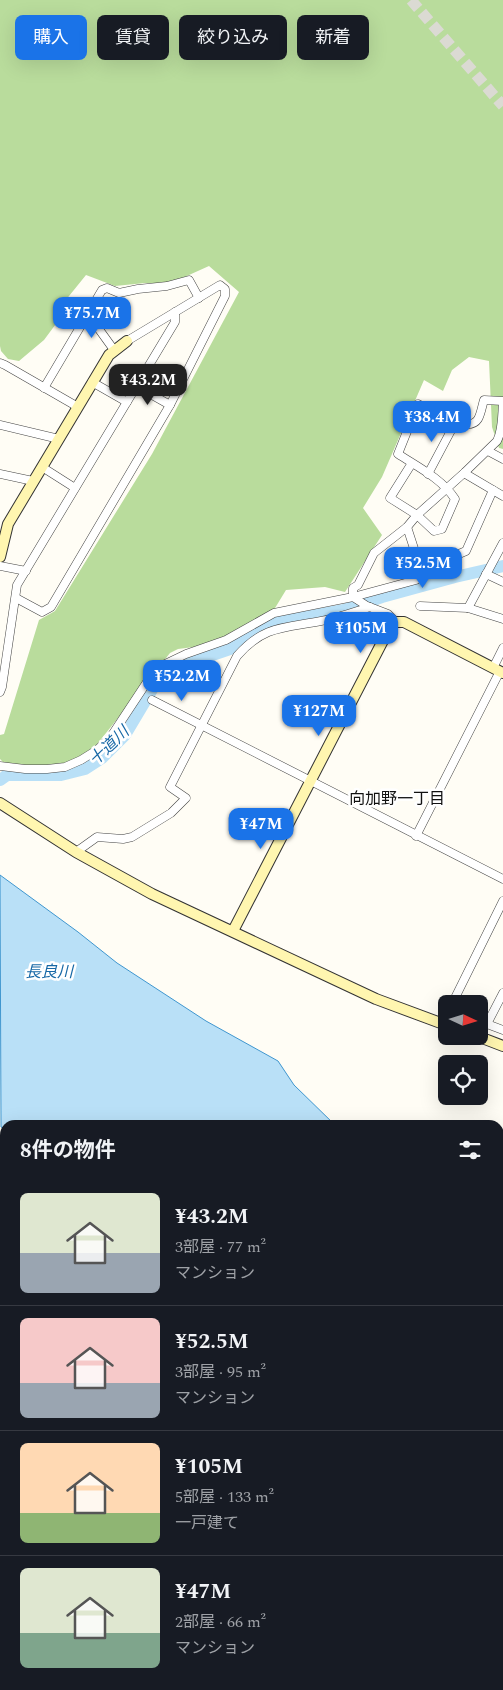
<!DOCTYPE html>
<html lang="ja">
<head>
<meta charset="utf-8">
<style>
	body { margin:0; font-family:Spectral,"Noto Sans JP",serif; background:#242831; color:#f1f3f6; height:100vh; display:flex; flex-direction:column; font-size:19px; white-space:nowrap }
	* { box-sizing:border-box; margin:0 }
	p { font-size:16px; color:#9ea1a6 }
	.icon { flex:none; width:28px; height:28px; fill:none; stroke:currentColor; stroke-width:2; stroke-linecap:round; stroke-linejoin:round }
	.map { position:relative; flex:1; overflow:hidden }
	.details { position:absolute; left:0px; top:1120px; width:504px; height:570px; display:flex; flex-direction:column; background:#171b24; border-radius:15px 15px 0 0; box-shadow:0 5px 20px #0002 }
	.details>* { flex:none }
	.top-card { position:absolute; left:15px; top:15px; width:474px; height:45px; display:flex; gap:10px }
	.needle { width:32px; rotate:94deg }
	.fabs { position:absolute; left:438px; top:995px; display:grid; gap:10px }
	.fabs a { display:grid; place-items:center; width:50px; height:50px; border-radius:8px; background:#171b24; box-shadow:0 5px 20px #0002; font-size:25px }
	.price { position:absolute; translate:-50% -42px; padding:0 11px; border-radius:10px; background:#1a73e8; color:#fff; font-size:16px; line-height:32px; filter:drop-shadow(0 1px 2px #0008) }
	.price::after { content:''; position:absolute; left:50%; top:30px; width:15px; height:11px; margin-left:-8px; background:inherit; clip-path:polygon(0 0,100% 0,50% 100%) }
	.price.selected { background:#222; color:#fff }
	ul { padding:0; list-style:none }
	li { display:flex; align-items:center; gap:15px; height:125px; padding:0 20px }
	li+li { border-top:1px solid #363941 }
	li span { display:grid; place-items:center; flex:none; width:140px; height:100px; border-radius:8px; color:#555 }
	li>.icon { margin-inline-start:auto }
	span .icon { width:60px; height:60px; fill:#fffc; stroke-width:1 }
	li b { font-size:21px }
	h2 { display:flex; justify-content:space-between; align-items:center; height:60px; padding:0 20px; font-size:21px }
	.pill { padding:0 18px; border-radius:8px; background:#171b24; box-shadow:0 5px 20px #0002; font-size:18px; line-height:45px }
	.pill.selected { background:#1a73e8; color:#fff }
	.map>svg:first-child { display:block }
	.forest { fill:#b9dc9c }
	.water { fill:#b9e0f7; stroke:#3f96cf }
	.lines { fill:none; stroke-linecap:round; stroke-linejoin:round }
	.river { stroke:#b9e0f7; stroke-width:12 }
	.secondary-tunnel { stroke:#dbdad3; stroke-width:10; stroke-dasharray:10 5; stroke-linecap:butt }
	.primary-tunnel { stroke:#dbdad3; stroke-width:11; stroke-dasharray:11 5.5; stroke-linecap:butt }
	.street-casing { stroke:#444; stroke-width:9 }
	.secondary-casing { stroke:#333; stroke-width:12 }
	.primary-casing { stroke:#222; stroke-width:13 }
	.street { stroke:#fff; stroke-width:8 }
	.secondary { stroke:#fff6b0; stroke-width:10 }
	.primary { stroke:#f9d66b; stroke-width:11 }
	.labels { text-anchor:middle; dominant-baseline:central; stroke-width:5; stroke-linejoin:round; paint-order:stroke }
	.water-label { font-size:16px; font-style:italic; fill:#1768a6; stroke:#fff }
	.neighbourhood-label { font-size:16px; fill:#111; stroke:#fff }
</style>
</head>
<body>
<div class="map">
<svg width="503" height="1690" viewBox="0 0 503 1690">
	<rect width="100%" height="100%" fill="#fffdf5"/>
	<g class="forest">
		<path d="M0,0H503V449L499,448L492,427L489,361L469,357L452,370L443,391L424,380L382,477L363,508L382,535L345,592L325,587L286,590L272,613L225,643L178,649L170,653L90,753L59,768L7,766L0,759V735L4,734L39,620L55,611L152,454L239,292L209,266L169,284L145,283L115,286L86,275L65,301L64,313L44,340L19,361L8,359L1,351L0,346Z"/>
		<path d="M0,1153L5,1154V1287L0,1277Z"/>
	</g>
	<g class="water">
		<path d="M0,875L78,932L117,963L206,1021L278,1061L294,1085L335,1125H5V1129L1,1127Z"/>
		<path d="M499,1212L503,1214V1328L499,1326Z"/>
	</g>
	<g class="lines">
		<g class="river">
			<path d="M0,780L7,775H61L85,769L102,758L125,735L153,688L171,669L230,649L274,622L287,618L311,616L344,610L382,597L455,577L503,566"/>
			<path d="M0,1395L5,1386"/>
			<path d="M0,1616L5,1625"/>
			<path d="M44,1685L47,1690"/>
		</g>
		<path class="secondary-tunnel" d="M0,1206L5,1208"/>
		<path class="primary-tunnel" d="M411,0L503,106"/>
		<defs>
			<g id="street">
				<path d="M88,314L114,350"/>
				<path d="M0,363L5,365L78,407"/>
				<path d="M92,382L127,402"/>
				<path d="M138,387L170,405"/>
				<path d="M44,388L102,290L107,288L119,293L138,289L167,286L189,280L199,298"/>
				<path d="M0,425L59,439"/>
				<path d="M488,451L503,459"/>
				<path d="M412,463L390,498L417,515L434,531L442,529L455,499C442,479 418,467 398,454L418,404C430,410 468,435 478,419C481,414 482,406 484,400L503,401"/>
				<path d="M42,467L75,488"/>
				<path d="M464,473L503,496"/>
				<path d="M0,474L33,481"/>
				<path d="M428,474L455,423"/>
				<path d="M0,566L26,571"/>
				<path d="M421,570L466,551L493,490"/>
				<path d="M486,574L503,582"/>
				<path d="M353,597V588L358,585L374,553L407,527L417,515L464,473L497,441C503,429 502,415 503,402"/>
				<path d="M353,597L367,606L388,614L396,622"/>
				<path d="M16,598L42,612L51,607L170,405L225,296V289L220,285L127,341"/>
				<path d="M420,606L468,608L503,619"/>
				<path d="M468,608L503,543"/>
				<path d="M493,668L503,648"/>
				<path d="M0,692L2,687L17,585L175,322V312"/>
				<path d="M152,700L503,879"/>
				<path d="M0,766L25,769H47L65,767L81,760L97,750L110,738L151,676L163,665L186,654L226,640L274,613L353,597L416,580L420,576L421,570L407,527"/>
				<path d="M416,836L500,671"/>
				<path d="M76,852L97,837L123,839L132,837L171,813L186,798L170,787L237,656C264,625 285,628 321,621C338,618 354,612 370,607"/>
				<path d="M452,1004L503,901"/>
				<path d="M479,1021L503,1030"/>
				<path d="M487,1024L503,993"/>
				<path d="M0,1319L5,1321"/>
				<path d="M0,1346L5,1338"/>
				<path d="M499,1383L503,1385"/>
				<path d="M499,1470L503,1474"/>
				<path d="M499,1528L503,1521"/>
				<path d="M499,1604L503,1605"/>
				<path d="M404,1685L415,1690"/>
				<path d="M106,1690L109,1685"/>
				<path d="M451,1690V1685"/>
			</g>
			<g id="secondary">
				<path d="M0,557L8,524L109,355L127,341"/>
				<path d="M0,803L76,852L152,894L376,999L446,1025"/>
				<path d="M233,931L390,627L396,622H404L503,673"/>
				<path d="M477,1036L503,1046"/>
				<path d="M499,1372L503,1374"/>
				<path d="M0,1509L5,1511"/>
			</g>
			<g id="primary">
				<path d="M499,1177L503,1167"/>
				<path d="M285,1690L287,1685"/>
			</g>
		</defs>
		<use href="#street" class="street-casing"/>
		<use href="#secondary" class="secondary-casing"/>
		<use href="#primary" class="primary-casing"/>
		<use href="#street" class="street"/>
		<use href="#secondary" class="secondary"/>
		<use href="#primary" class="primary"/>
	</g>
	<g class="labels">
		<g class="water-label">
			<text transform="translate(109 746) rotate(-44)">十道川</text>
			<text x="49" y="972">長良川</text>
		</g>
		<g class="neighbourhood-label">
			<text x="397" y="799">向加野一丁目</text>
		</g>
	</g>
</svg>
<div class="fabs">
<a><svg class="needle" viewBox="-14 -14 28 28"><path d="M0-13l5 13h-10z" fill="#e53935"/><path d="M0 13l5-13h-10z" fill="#9ea1a6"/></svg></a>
<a><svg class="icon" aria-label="locate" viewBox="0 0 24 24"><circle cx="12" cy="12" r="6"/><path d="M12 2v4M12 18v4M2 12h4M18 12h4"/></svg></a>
</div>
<b class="price" style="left:92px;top:339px">¥75.7M</b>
<b class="price selected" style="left:148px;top:406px">¥43.2M</b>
<b class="price" style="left:432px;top:443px">¥38.4M</b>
<b class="price" style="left:423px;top:589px">¥52.5M</b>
<b class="price" style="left:361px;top:654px">¥105M</b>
<b class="price" style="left:182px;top:702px">¥52.2M</b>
<b class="price" style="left:319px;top:737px">¥127M</b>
<b class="price" style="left:261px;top:850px">¥47M</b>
<div class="top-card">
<a class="pill selected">購入</a>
<a class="pill">賃貸</a>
<a class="pill">絞り込み</a>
<a class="pill">新着</a>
</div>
<section class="details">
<h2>8件の物件<svg class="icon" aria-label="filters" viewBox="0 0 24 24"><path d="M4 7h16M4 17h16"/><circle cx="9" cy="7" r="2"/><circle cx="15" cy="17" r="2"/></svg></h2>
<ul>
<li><span style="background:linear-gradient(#dfe7d0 60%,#9aa5b1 0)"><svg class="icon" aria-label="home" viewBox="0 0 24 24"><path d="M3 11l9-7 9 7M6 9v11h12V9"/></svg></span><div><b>¥43.2M</b><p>3部屋 · 77 m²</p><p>マンション</p></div></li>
<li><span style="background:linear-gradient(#f6c9c9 65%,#9aa5b1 0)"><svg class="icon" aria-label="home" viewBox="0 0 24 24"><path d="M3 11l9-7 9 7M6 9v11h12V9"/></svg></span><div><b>¥52.5M</b><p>3部屋 · 95 m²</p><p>マンション</p></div></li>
<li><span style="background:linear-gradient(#ffd9b3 70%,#8fb573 0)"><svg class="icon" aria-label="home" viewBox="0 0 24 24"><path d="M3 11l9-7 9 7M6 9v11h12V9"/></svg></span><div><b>¥105M</b><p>5部屋 · 133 m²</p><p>一戸建て</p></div></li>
<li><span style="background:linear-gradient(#dfe7d0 65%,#7fa58c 0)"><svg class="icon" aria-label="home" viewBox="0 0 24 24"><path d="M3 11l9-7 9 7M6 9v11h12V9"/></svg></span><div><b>¥47M</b><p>2部屋 · 66 m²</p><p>マンション</p></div></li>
</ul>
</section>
</div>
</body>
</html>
